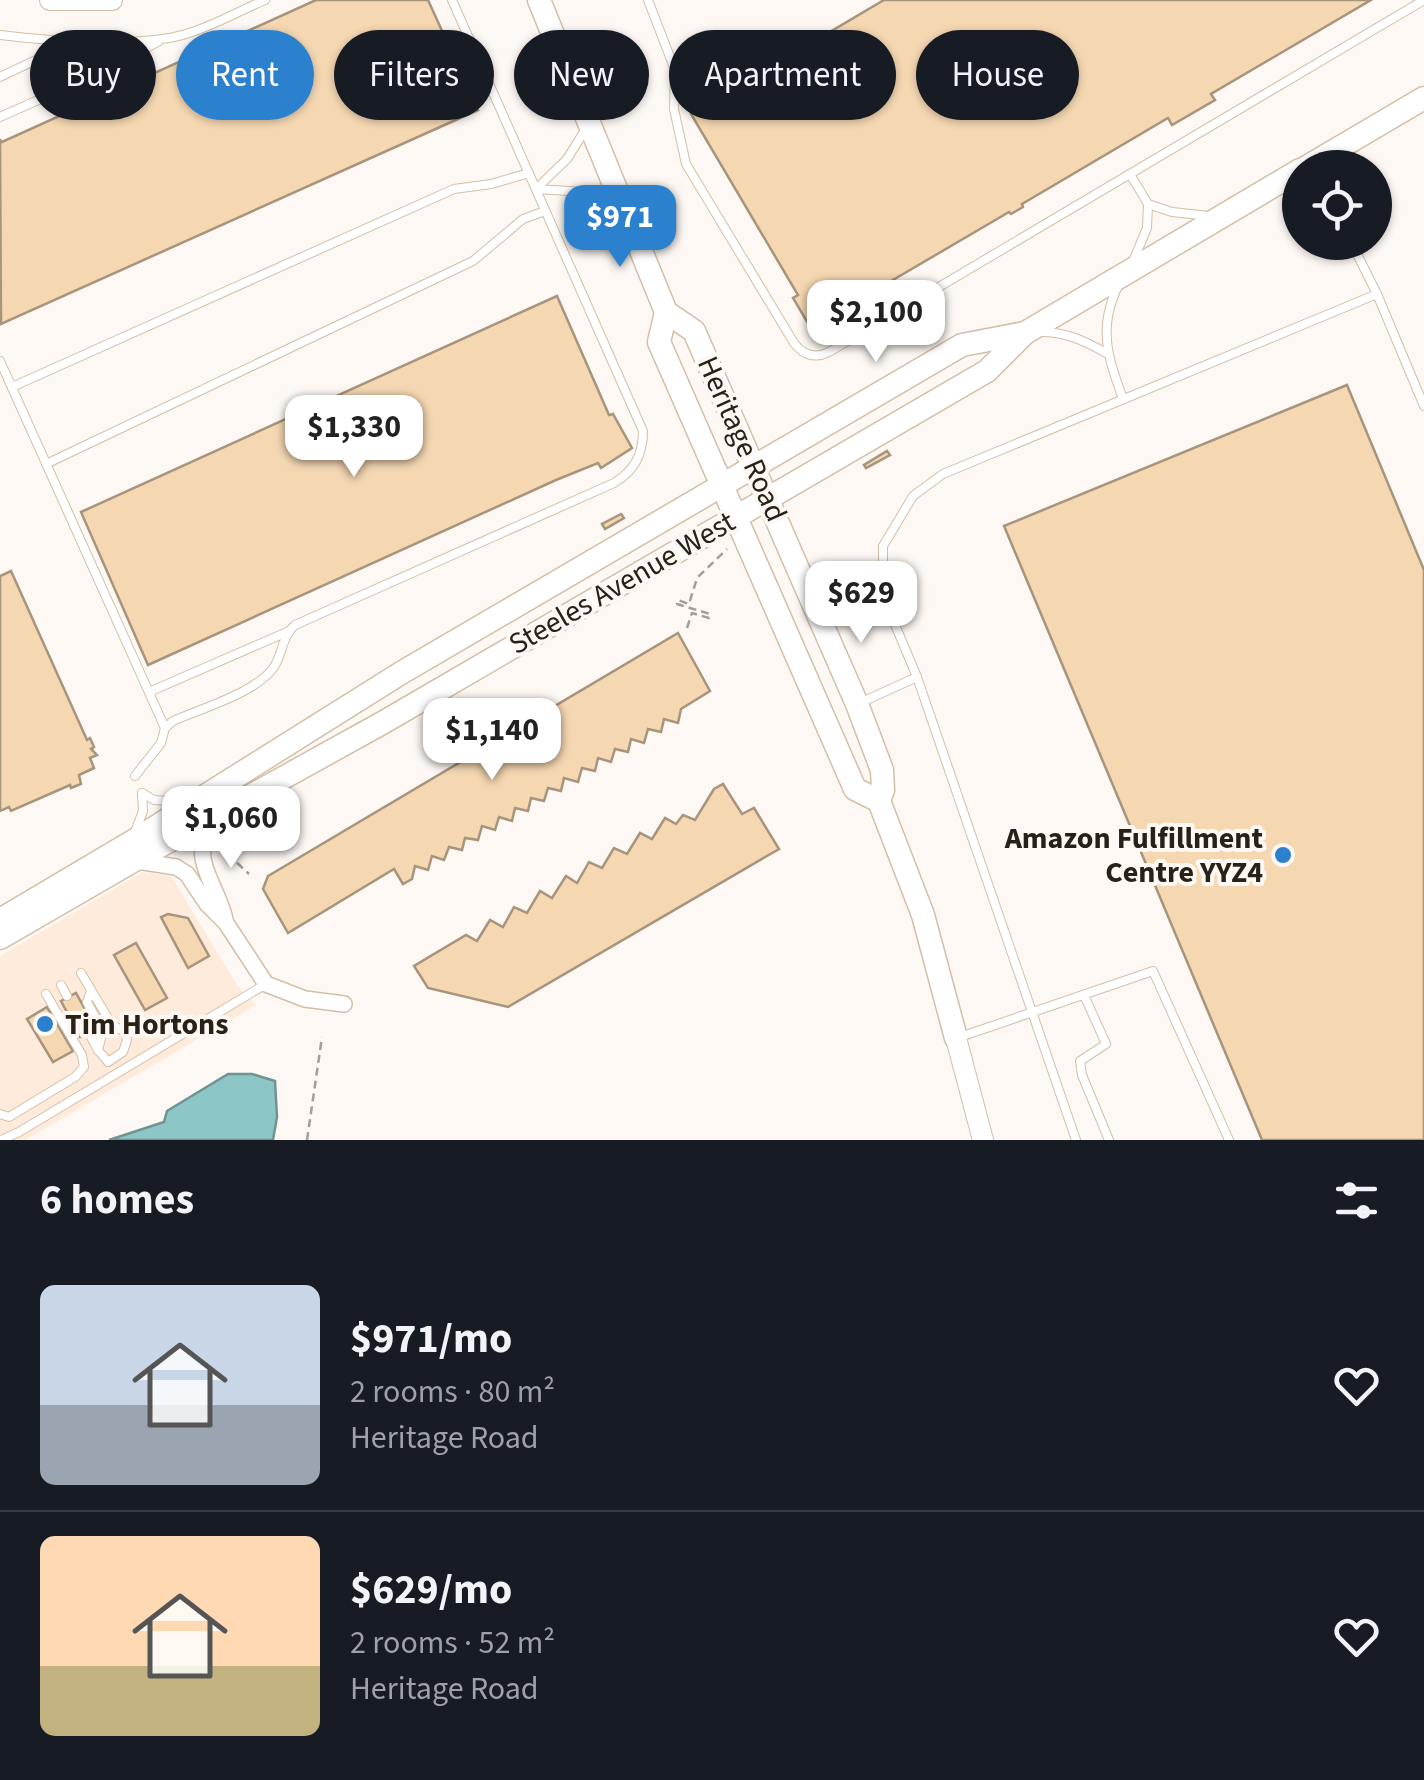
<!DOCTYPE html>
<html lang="en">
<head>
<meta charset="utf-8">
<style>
	body { margin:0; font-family:"Source Sans 3",sans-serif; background:#242831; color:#f1f3f6; height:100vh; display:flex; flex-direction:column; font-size:38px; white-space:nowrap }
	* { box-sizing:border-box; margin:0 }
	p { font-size:32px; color:#9ea1a6 }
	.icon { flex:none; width:55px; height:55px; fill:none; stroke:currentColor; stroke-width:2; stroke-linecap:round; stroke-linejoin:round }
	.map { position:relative; height:1140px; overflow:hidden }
	.details { display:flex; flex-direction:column; background:#171b24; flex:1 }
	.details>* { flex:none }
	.top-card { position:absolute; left:30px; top:30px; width:1365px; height:90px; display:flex; gap:20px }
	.fabs { position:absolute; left:1282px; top:150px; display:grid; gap:20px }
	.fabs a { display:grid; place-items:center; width:110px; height:110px; border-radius:50%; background:#171b24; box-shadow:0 2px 8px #0004; font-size:50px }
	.price { position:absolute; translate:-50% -85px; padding:0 22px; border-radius:20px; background:#fff; color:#222; font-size:32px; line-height:65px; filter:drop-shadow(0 2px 5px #0008) }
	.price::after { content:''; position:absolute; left:50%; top:60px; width:30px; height:22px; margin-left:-15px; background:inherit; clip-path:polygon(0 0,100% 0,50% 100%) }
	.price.on { background:#2c81cf; color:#fff }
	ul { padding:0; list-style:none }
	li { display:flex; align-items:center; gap:30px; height:250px; padding:0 40px }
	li+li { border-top:2px solid #363941 }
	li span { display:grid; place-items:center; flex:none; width:280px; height:200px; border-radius:15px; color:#555 }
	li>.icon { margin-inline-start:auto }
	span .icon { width:120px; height:120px; fill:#fffc; stroke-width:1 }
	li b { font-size:42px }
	h2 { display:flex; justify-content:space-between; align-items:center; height:120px; padding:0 40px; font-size:42px }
	.chip { padding:0 35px; border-radius:45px; background:#171b24; box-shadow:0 2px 8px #0004; font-size:35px; line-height:90px }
	.chip.on { background:#2c81cf; color:#fff }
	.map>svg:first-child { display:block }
	.commercial { fill:#ffebdb }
	.water { fill:#8dc6c6; stroke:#6f9492; stroke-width:2.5 }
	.building { fill:#f5d7b2; stroke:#a7947d; stroke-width:2.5 }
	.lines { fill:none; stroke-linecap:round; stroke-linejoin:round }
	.service-casing { stroke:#d3bfa7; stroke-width:10 }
	.minor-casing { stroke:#d3bfa7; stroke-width:18 }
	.tertiary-casing { stroke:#d3bfa7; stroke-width:22 }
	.secondary-casing { stroke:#d3bfa7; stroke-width:25 }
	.path { stroke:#a39e96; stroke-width:2.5; stroke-dasharray:8 5; stroke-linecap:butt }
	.service { stroke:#fff; stroke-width:8 }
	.minor { stroke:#fff; stroke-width:15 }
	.tertiary { stroke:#fff; stroke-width:20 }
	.secondary { stroke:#fff; stroke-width:22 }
	.poi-dot { fill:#2c81cf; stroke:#fdf8f3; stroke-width:4 }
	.labels { text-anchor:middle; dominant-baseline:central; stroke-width:8; stroke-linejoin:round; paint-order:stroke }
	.street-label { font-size:30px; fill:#282117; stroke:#fdf8f3 }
	.poi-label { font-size:30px; font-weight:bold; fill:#282117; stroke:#fdf8f3; text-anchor:end }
</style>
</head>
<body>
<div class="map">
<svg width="1424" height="1140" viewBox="0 0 1424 1140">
	<rect width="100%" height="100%" fill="#fdf8f3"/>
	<path class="commercial" d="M143,872L171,876L237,985L256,1005L25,1140H0V956Z"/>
	<path class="water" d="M228,1074H252L275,1081L277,1117L273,1140H109L164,1122L167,1111Z"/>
	<g class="building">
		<path d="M316,0H428L478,110L1,324L0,140L2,142Z"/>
		<path d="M884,0H1371L1211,94L1215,100L1172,125L1168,118L1022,204L1023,207L1011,214L1009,212L881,287L884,293L815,335L793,298L798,295L691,114Z"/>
		<path d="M557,296L609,415L613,414L632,448L601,468L598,463L556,480L148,665L81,512Z"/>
		<path d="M1347,385L1424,570V1140H1262L1004,526Z"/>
		<path d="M887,451L890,455L866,468L864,465Z"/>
		<path d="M621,514L624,518L605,529L602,524Z"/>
		<path d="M11,571L87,740L90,738L94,747L91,749L97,755L90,758L94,768L79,775L81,784L71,788L70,785L11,811L9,807L0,811V576Z"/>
		<path d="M678,633L710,691L681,709L678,723L664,719L661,732L648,729L644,743L631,739L628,752L615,749L611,762L598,758L595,771L582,768L578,782L564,778L561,791L548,788L544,801L531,798L528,811L515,808L512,821L499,817L495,830L482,826L478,840L465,838L462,850L449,847L444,860L432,856L428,870L415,866L412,879L403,884L394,869L288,933L263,889L268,876Z"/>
		<path d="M723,784L742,814L754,808L779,849L508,1007L428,988L414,966L466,935L477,941L490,920L503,927L514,907L527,913L540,891L552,898L566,876L577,883L589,862L602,868L614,848L627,854L640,833L652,839L665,818L676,824L683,815L695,820L714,789Z"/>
		<path d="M168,914L188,918L209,956L188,968L161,917Z"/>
		<path d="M136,943L167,998L145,1010L114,955Z"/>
		<path d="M76,993L96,1029L80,1037L61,1001Z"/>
		<path d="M47,1007L73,1051L53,1062L27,1019Z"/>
	</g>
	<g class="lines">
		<defs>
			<g id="service">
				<path d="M648,0L675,70L674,109L686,164L794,343C803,355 815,359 829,352L1424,0"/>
				<path d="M0,35C49,41 140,48 186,34C213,26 239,11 265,0"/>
				<path d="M0,77L74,42"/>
				<path d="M0,117L117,65L159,41"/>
				<path d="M1342,168L1348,148"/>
				<path d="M1130,174L1148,204L1147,228L1134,259"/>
				<path d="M536,189L585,192L614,204"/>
				<path d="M536,189L567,159L587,127"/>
				<path d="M1281,189L1300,194"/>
				<path d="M1148,204L1172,212L1209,216"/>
				<path d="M1351,242L1377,294"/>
				<path d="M1119,284C1097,328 1108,357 1123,399"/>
				<path d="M1041,332C1066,332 1085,341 1106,353"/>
				<path d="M0,361L165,728"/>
				<path d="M12,387L454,189L491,184L529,173"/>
				<path d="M46,464L473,261L523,219L545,211"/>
				<path d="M149,692L287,632"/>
				<path d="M862,702L917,677"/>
				<path d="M135,776L161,743L165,728L173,721C202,708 256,693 274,667C283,653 282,636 295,625L614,483C634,471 643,455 643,431L452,0"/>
				<path d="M142,793L154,800L181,802"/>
				<path d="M135,832L143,811L142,793"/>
				<path d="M81,973L112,1025L125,1032L127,1040L123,1052L108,1062L98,1050L103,1031L87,1002L91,991"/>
				<path d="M61,985L67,996"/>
				<path d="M1084,995L1106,1044L1080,1061L1082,1075L1109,1140"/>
				<path d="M91,1037L98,1050"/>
				<path d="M960,1037L1153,971L1229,1140"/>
				<path d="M0,1114L9,1117L75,1077L84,1067L82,1055L46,994"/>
				<path d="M1,1140L19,1132L266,984"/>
				<path d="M1076,1140L917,677L883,596V546L913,496L943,474L1377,294L1424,406"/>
			</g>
			<g id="minor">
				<path d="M213,820C187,859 216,881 225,919"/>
				<path d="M137,861L176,867L187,874L207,904L226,923L266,984L305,999L344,1004"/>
			</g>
			<g id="tertiary">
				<path d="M50,0H112"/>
				<path d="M956,1038L983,1140"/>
			</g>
			<g id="secondary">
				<path d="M539,0L666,312L659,342L855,789L879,801"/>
				<path d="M1305,168L1424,98"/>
				<path d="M666,312L694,331L857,704L882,770L883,790L879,801L923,915L956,1038"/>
				<path d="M0,920L130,843L401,673L962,345L1025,333"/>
				<path d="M0,938L133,861L384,722L987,371L1025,333L1300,170"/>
			</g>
		</defs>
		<use href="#service" class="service-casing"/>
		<use href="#minor" class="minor-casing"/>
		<use href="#tertiary" class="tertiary-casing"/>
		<use href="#secondary" class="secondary-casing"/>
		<g class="path">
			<path d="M687,628L692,613L709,618L710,614L677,604L678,600L689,604L697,578L727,549"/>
			<path d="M218,845L249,874"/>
			<path d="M307,1140L322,1037"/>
		</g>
		<use href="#service" class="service"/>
		<use href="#minor" class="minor"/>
		<use href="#tertiary" class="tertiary"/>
		<use href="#secondary" class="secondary"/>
	</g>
	<g class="poi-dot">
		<circle cx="1283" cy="855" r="10"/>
		<circle cx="45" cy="1024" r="10"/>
	</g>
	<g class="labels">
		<g class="street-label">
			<text transform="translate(742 439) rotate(66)">Heritage Road</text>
			<text transform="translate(622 583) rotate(-30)">Steeles Avenue West</text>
		</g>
		<g class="poi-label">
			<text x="1263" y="838">Amazon Fulfillment<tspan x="1263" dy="34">Centre YYZ4</tspan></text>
			<text x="65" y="1024" text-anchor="start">Tim Hortons</text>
		</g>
	</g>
</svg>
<div class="fabs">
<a><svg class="icon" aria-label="locate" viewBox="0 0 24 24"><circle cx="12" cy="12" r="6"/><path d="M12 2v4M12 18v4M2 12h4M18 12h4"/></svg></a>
</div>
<b class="price on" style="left:620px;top:270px">$971</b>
<b class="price" style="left:876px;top:365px">$2,100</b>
<b class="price" style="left:354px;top:480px">$1,330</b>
<b class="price" style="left:861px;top:646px">$629</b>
<b class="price" style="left:492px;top:783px">$1,140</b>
<b class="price" style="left:231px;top:871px">$1,060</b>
<div class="top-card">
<a class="chip">Buy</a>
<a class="chip on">Rent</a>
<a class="chip">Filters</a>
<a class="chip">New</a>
<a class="chip">Apartment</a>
<a class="chip">House</a>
</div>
</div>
<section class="details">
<h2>6 homes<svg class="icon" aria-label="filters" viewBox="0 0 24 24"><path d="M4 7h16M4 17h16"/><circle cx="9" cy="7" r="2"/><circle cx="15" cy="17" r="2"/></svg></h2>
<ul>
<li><span style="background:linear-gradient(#c9d6e8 60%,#9aa5b1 0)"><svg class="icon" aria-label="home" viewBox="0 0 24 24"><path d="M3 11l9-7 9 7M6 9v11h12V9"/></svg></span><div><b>$971/mo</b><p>2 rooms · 80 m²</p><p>Heritage Road</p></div><svg class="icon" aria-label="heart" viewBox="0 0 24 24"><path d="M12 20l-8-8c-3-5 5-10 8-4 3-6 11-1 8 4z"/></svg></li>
<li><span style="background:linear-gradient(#ffd9b3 65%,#c2b280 0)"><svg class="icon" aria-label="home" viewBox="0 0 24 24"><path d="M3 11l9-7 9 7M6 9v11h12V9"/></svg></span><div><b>$629/mo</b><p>2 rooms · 52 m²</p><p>Heritage Road</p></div><svg class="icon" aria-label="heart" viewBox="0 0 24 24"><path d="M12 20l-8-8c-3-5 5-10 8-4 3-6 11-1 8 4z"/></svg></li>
</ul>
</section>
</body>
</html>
